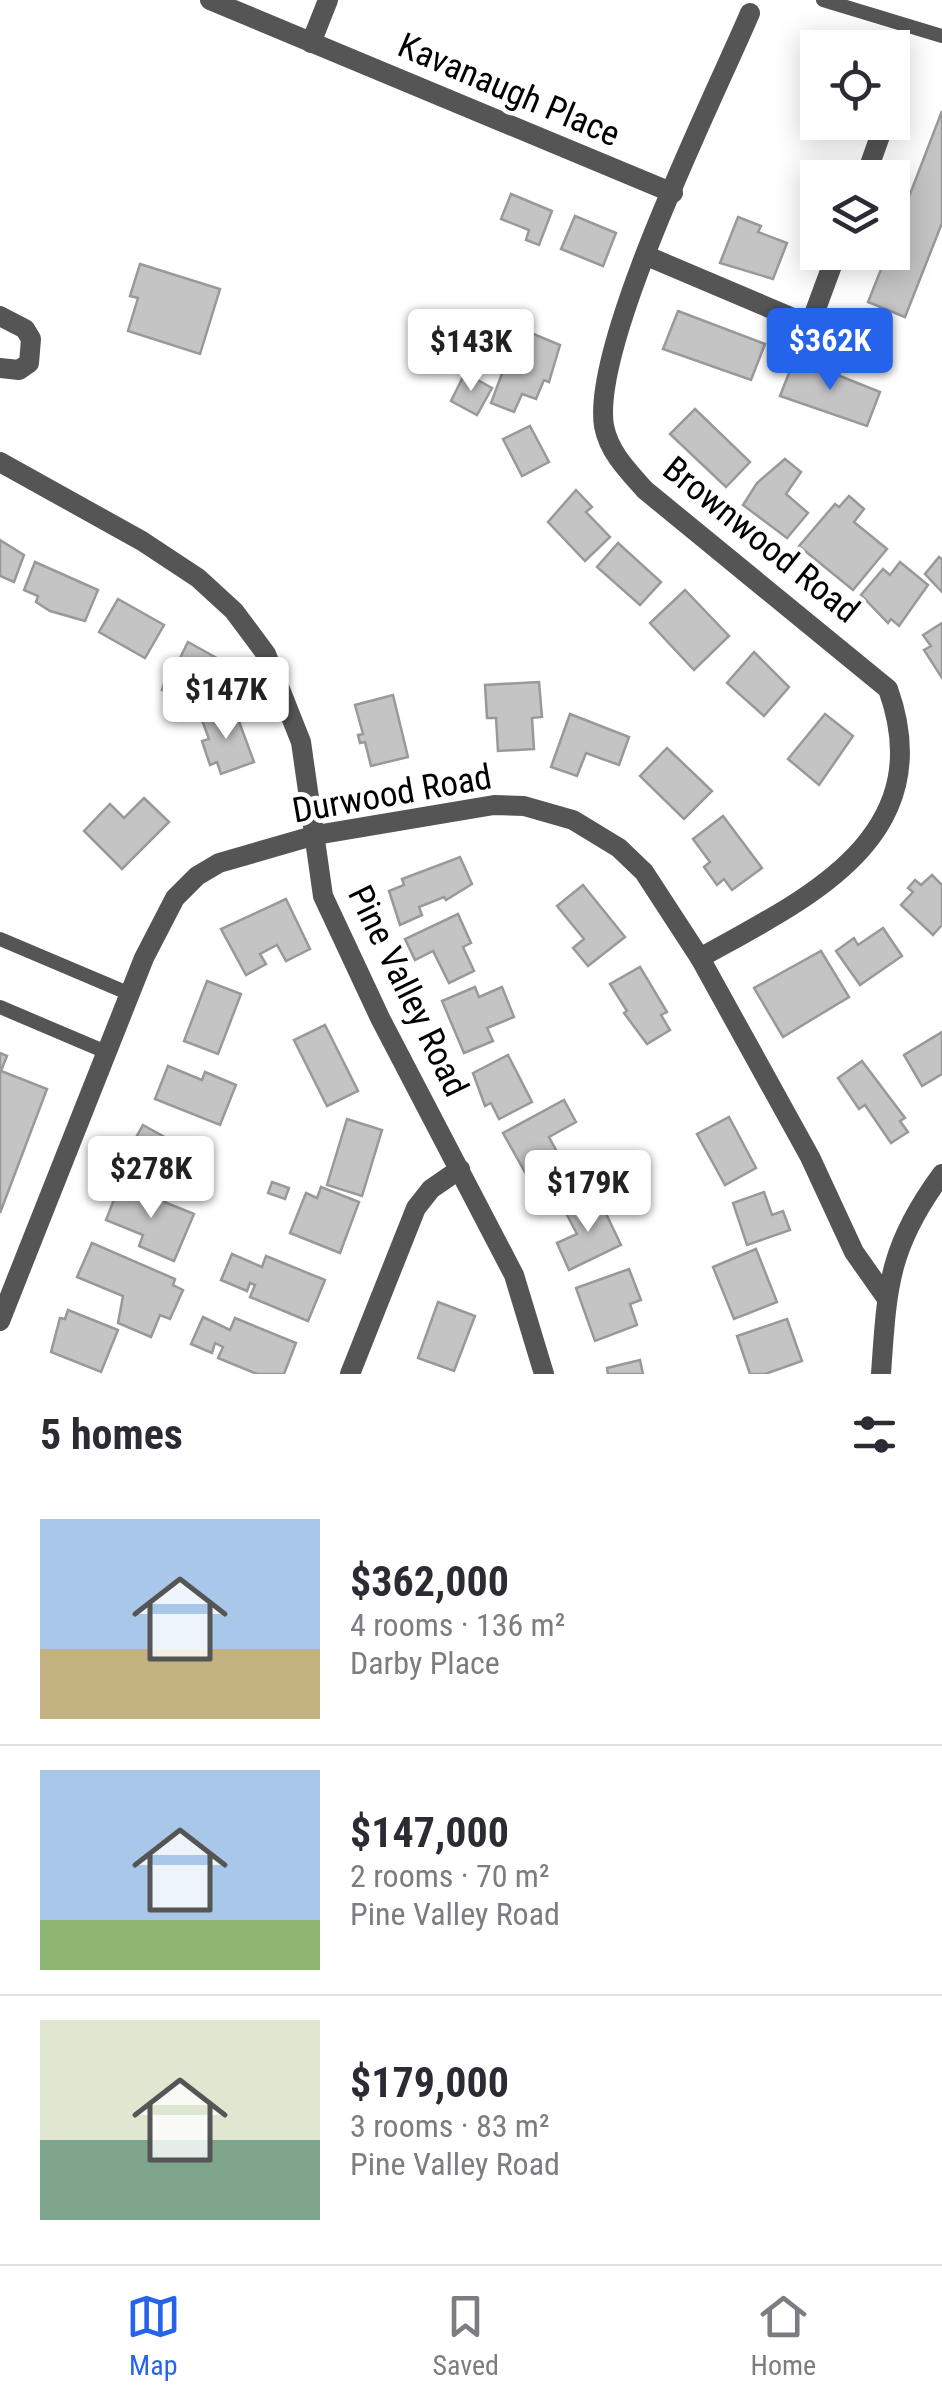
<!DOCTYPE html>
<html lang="en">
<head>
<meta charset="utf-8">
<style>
	body { margin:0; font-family:"Roboto Condensed",sans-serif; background:#f7f7f7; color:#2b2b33; height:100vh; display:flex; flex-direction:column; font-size:38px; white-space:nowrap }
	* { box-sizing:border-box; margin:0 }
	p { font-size:32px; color:#7c7c81 }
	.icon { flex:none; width:55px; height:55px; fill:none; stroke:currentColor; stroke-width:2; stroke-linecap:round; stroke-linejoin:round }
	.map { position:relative; height:1374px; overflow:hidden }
	.sheet { display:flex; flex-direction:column; background:#fff; flex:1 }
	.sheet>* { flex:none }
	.tools { position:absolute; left:800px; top:30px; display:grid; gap:20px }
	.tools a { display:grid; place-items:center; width:110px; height:110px; border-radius:0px; background:#fff; box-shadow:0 5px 25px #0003; font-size:50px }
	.price { position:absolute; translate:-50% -85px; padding:0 22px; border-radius:10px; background:#fff; color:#222; font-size:32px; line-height:65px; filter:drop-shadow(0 2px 5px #0008) }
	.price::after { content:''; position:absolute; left:50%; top:60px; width:30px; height:22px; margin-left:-15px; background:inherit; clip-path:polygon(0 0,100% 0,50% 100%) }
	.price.on { background:#2563eb; color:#fff }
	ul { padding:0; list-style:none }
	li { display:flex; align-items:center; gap:30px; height:250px; padding:0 40px }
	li+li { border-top:2px solid #e1e1e2 }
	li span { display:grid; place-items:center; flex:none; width:280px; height:200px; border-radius:0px; color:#555 }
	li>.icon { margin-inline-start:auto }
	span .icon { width:120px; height:120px; fill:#fffc; stroke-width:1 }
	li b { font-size:42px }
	h2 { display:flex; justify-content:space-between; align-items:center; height:120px; padding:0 40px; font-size:42px }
	.tab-bar { display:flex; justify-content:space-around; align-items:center; height:140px; border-top:2px solid #e1e1e2; background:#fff; font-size:28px; color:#7c7c81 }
	.tab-bar a { display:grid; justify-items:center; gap:5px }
	.tab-bar .on { color:#2563eb }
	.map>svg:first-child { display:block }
	.building { fill:#c4c4c4; stroke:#999; stroke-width:2.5 }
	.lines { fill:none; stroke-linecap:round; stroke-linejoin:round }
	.lane { stroke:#555; stroke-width:14 }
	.street { stroke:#555; stroke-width:20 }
	.labels { text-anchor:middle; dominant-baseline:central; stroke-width:9; stroke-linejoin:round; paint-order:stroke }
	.street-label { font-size:35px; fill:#000; stroke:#fff }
</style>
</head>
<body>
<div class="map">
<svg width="942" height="1374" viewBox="0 0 942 1374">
	<rect width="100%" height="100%" fill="#fff"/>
	<g class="building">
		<path d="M942,111V223L905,317L868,302L888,252H892V241Z"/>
		<path d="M511,194L552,211L539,245L526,240L529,230L501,219Z"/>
		<path d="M575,216L616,233L603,266L561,249Z"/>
		<path d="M738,217L761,226L758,232L787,243L773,279L720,263Z"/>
		<path d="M140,264L220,289L200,354L128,331L138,298L130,296Z"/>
		<path d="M678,311L765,344L751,380L663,349Z"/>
		<path d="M519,328L560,345L549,382L544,380L536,399L522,394L514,412L491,403Z"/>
		<path d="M795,358L880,392L867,426L780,396Z"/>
		<path d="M465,373L492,388L477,415L451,401Z"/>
		<path d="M695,409L750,462L726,487L670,434Z"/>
		<path d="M530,426L549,462L522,476L503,439Z"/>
		<path d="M785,459L801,472L786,494L808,513L787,538L743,505L757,483Z"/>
		<path d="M576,490L592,507L586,512L610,537L585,561L548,522Z"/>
		<path d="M849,496L864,509L854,522L887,549L853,590L799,546L835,504L839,507Z"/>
		<path d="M0,540L24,555L14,582L0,576Z"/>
		<path d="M618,543L661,582L640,605L597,567Z"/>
		<path d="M939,557L942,559V592L925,574Z"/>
		<path d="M35,562L98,590L85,621L50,611L36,602L38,596L24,590Z"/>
		<path d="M900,562L928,585L899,626L891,619L888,623L861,595L883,569L890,575Z"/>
		<path d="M685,590L729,636L694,670L650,623Z"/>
		<path d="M118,599L164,625L145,658L99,632Z"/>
		<path d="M942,623V678L924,650L931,646L923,635Z"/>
		<path d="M188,642L222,661L199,701L178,689L174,697L162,690L170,662L176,666Z"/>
		<path d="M754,652L789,687L764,716L727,683Z"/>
		<path d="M539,682L542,717L532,718L534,749L498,751L496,718H487L485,685Z"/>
		<path d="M393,695L408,757L371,766L365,742L360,743L358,735L363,734L355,705Z"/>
		<path d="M234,708L254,762L221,774L217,762L210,765L202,741L209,739L202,720Z"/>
		<path d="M570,714L629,737L619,765L586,753L577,776L551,767Z"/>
		<path d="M825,714L853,736L819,785L788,759Z"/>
		<path d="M667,748L712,791L684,819L640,776Z"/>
		<path d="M144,798L169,822L122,869L84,831L110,804L124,818Z"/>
		<path d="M723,816L762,868L732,890L724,879L717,885L704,867L710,862L693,839Z"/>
		<path d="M460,857L472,884L446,900L444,897L419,907L422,915L400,925L389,891L404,885L402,879Z"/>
		<path d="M932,875L942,885V925L933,935L901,905L913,892L908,888L915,880L921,885Z"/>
		<path d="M583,885L625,937L588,966L573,948L584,939L557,906Z"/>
		<path d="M286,899L310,949L286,961L277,945L260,954L266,964L246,975L221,929Z"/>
		<path d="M458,914L471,943L463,947L474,971L449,983L433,951L415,960L405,939Z"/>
		<path d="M883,928L902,956L860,985L836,951L854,938L858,945Z"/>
		<path d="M821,951L849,997L783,1037L754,988Z"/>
		<path d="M640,967L667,1012L661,1015L670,1030L647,1044L624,1013L627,1011L610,984Z"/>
		<path d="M207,981L241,994L218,1054L184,1041Z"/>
		<path d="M475,987L479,997L502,987L514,1017L487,1028L493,1041L464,1053L442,1001Z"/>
		<path d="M325,1025L358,1091L327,1106L294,1040Z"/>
		<path d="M942,1032V1074L922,1086L904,1055Z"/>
		<path d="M0,1053L7,1056L1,1071L47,1089L0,1213Z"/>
		<path d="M508,1055L532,1102L499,1119L491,1103L485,1106L473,1073Z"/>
		<path d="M862,1061L905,1118L900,1121L908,1132L891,1143L865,1105L859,1109L838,1078Z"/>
		<path d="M168,1066L202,1080L205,1072L236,1085L220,1125L155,1099Z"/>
		<path d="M564,1100L576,1122L549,1137L563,1163L530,1181L503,1133Z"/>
		<path d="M729,1117L756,1168L725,1185L697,1134Z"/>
		<path d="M347,1119L382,1130L362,1196L327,1185Z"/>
		<path d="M143,1125L206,1160L186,1196L123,1161Z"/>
		<path d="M272,1182L289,1188L285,1199L268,1193Z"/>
		<path d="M120,1184L194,1214L174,1261L139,1246L143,1235L106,1220Z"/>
		<path d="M321,1187L359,1202L340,1253L290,1233L306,1193L317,1198Z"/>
		<path d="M764,1192L772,1215L783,1211L790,1230L747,1245L733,1203Z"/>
		<path d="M598,1197L621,1245L569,1270L557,1243L577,1234L566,1213Z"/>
		<path d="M92,1243L175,1279L173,1285L183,1290L170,1319L160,1315L151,1337L118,1323L123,1296L77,1277Z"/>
		<path d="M756,1249L777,1302L734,1319L713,1267Z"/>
		<path d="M232,1254L262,1267L266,1256L325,1280L308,1321L250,1297L255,1285L250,1283L247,1291L221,1280Z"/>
		<path d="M629,1269L641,1300L630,1304L637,1325L595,1341L576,1288Z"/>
		<path d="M438,1302L475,1316L454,1371L418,1358Z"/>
		<path d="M68,1310L118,1330L101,1372L51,1352L60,1318L65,1319Z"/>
		<path d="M203,1317L230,1330L235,1318L296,1343L284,1374H257L218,1358L223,1347L215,1343L212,1353L191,1344Z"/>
		<path d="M787,1319L802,1361L765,1374H750L737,1336Z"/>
		<path d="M640,1360L643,1374H608L607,1368Z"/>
	</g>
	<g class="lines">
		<g class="lane">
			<path d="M823,0L942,36"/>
			<path d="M0,939L130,994"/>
			<path d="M0,1007L106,1052"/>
		</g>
		<g class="street">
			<path d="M210,0L673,193"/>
			<path d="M311,43L328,0"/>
			<path d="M892,102L893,100"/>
			<path d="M865,178L885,122"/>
			<path d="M647,256L873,352"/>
			<path d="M0,316L25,329L31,339L29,363L19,370L0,368"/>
			<path d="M810,325L837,252"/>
			<path d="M0,462L142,541L198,578L234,611L266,654L301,742L323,896L381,1020L514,1275L544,1374"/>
			<path d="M700,958C803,900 942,839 888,689L645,490C627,470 609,452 604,426C591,344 714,98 750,13"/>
			<path d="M0,1321L144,958L175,898L197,876L219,863L316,835L494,805L524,806L573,820L619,848L644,872L700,958L810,1157L854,1252L885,1296"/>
			<path d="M350,1374L416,1208L431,1189L460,1169"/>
			<path d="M881,1374C887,1287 888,1247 942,1174"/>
		</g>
	</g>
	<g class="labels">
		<g class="street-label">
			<text transform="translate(509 90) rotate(23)">Kavanaugh Place</text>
			<text transform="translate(761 540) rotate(39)">Brownwood Road</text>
			<text transform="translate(392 794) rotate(-10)">Durwood Road</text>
			<text transform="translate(408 991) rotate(64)">Pine Valley Road</text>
		</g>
	</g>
</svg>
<div class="tools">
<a><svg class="icon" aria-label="locate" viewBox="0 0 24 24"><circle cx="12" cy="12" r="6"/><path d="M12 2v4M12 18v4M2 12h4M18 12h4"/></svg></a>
<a><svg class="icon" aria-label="layers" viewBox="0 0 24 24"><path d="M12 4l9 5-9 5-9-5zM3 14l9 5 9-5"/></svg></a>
</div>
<b class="price on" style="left:830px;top:393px">$362K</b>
<b class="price" style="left:471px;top:394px">$143K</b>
<b class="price" style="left:226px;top:742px">$147K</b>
<b class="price" style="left:151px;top:1221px">$278K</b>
<b class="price" style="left:588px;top:1235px">$179K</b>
</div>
<section class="sheet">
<h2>5 homes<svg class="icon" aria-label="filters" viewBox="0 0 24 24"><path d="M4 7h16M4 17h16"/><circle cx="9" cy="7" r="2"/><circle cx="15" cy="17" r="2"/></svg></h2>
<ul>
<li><span style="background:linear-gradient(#a9c7e8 65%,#c2b280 0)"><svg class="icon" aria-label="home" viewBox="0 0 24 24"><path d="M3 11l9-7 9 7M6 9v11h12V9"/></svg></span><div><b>$362,000</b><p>4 rooms · 136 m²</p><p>Darby Place</p></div></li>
<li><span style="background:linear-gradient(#a9c7e8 75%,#8fb573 0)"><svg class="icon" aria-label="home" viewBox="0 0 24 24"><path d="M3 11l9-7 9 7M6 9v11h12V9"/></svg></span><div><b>$147,000</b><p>2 rooms · 70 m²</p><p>Pine Valley Road</p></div></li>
<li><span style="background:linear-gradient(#dfe7d0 60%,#7fa58c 0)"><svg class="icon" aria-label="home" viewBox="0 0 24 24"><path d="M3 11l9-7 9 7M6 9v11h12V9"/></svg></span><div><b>$179,000</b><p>3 rooms · 83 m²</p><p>Pine Valley Road</p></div></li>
</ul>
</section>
<nav class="tab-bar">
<a class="on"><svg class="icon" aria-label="map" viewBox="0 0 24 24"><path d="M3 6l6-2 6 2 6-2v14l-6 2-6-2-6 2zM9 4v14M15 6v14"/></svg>Map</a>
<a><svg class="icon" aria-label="saved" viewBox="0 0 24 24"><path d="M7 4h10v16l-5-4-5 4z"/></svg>Saved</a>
<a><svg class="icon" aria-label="home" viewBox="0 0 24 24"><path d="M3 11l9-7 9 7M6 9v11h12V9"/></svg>Home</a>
</nav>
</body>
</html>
